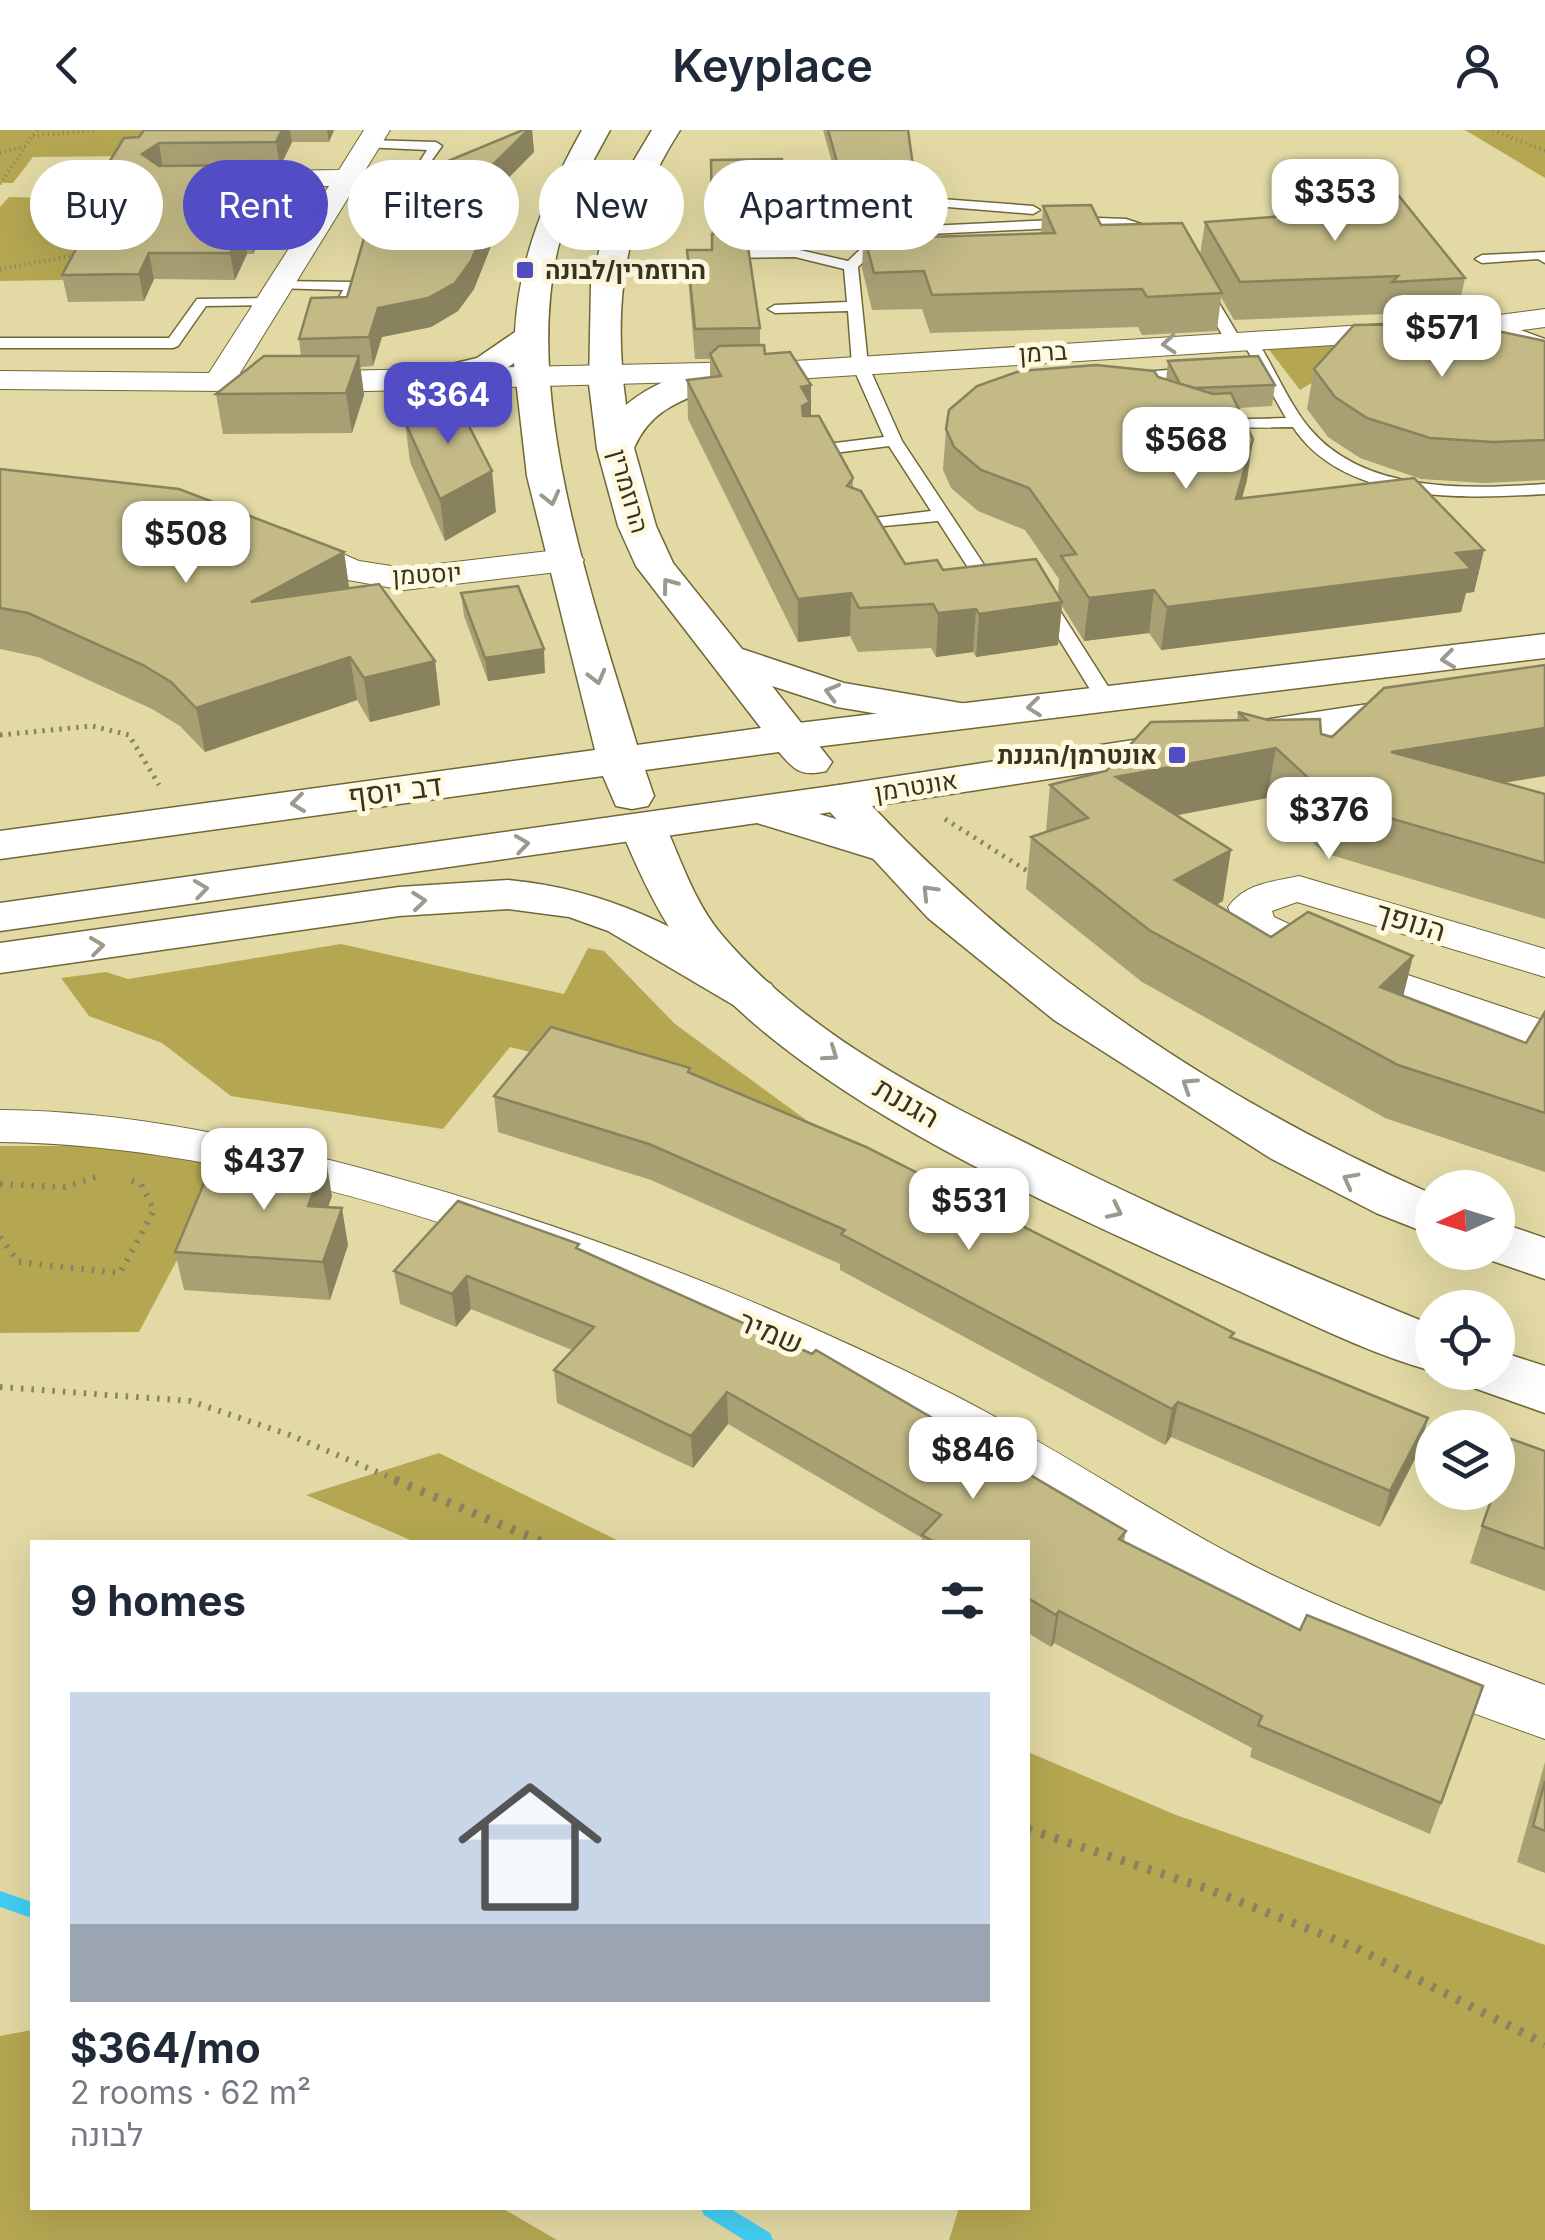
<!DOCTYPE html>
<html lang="en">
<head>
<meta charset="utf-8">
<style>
	body { margin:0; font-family:Inter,Heebo,sans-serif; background:#f2f2f3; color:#1f2937; height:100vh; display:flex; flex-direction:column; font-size:38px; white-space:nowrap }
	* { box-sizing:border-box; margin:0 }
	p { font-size:32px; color:#747a83 }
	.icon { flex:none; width:55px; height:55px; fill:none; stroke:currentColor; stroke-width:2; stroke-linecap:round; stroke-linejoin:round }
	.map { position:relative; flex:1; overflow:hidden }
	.details { position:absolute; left:30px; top:1410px; width:1000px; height:670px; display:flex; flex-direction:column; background:#fff; border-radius:0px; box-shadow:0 10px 40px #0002 }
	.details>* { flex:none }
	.top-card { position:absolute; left:30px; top:30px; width:1000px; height:90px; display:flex; gap:20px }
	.needle { width:65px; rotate:266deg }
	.controls { position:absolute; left:1415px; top:1040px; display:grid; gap:20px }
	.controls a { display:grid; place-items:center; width:100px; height:100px; border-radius:50%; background:#fff; box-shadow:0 10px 40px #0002; font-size:50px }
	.price { position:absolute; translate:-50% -85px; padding:0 22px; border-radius:20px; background:#fff; color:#222; font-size:32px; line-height:65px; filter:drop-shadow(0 2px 5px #0008) }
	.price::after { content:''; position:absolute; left:50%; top:60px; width:30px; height:22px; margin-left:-15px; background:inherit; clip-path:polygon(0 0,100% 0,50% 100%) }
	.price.selected { background:#534dc5; color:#fff }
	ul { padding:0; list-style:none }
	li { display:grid; align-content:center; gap:20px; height:530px; padding:0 40px }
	li span { display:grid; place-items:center; height:310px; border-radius:0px; color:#555 }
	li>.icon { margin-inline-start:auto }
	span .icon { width:180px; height:180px; fill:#fffc; stroke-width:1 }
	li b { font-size:42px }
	h2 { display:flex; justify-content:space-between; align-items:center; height:120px; padding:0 40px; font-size:42px }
	.chip { padding:0 35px; border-radius:45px; background:#fff; box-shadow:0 10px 40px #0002; font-size:35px; line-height:90px }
	.chip.selected { background:#534dc5; color:#fff }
	header { display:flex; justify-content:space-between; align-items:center; height:130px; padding:0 40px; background:#fff; font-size:45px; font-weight:600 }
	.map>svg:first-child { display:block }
	.green { fill:#b5a752 }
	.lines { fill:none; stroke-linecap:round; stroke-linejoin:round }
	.stream { fill:#42cff5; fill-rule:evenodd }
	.service-casing { stroke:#716837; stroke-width:3 }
	.minor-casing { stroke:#716837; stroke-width:2 }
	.tertiary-casing { stroke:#716837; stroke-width:3 }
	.secondary-casing { stroke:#716837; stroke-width:3 }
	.path-far3 { stroke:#8a835f; stroke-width:4; stroke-dasharray:1 4; stroke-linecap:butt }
	.path-far2 { stroke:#8a835f; stroke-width:5; stroke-dasharray:2.5 6; stroke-linecap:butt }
	.path-far1 { stroke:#8a835f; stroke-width:6; stroke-dasharray:2.5 8; stroke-linecap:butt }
	.path { stroke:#8a835f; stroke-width:9; stroke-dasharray:4 10; stroke-linecap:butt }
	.service { fill:#fff; fill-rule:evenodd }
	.minor { fill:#fff; fill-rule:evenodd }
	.tertiary { fill:#fff; fill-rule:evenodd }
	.secondary { fill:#fff; fill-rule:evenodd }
	.wall { fill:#a8a073 }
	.shaded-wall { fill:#88825e }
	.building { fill:#c3ba86; stroke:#88825e; stroke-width:2.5 }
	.oneway { stroke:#9c9a8f }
	.poi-dot { fill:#534dc5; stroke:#fef9df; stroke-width:4 }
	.labels { text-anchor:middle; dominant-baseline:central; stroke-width:10; stroke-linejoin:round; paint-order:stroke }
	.far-poi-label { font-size:25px; font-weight:bold; fill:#38341f; stroke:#fef9df; text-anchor:start }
	.far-street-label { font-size:25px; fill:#38341f; stroke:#fef9df }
	.street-label { font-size:30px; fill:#38341f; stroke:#fef9df }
</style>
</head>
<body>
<header><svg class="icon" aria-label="back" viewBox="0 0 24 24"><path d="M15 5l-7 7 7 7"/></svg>Keyplace<svg class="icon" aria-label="person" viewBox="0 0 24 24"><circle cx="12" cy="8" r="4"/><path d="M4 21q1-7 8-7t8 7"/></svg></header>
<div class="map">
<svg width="1545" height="2110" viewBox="0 0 1545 2110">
	<rect width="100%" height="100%" fill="#e2d9a4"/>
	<g class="green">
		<path d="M0,0H255L133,26L33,27L13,53H0Z"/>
		<path d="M1465,0H1545V48Z"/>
		<path d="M9,67L93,69L85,95L168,93L73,138L62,150L0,151V77Z"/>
		<path d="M1480,205L1338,237L1300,260L1267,217Z"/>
		<path d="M341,814L564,864L588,818L604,821L675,894L862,1031L692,962L510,917L443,999L231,966L162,913L89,886L61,848L106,842L128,849Z"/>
		<path d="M0,1016H88L227,1035L139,1202L0,1203Z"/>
		<path d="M439,1323L621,1412H415L306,1365Z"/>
		<path d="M1028,1622L1176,1685L1545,1815V2110H949L959,2078H1028Z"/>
		<path d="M32,1900V2078H502L557,2110H0V1906Z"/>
	</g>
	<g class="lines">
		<g class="stream">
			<path d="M0,1761L32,1772V1788L0,1777Z"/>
			<path d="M701,2078H729L770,2103L773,2110H744L704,2085Z"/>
		</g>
		<defs>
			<g id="service">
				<path d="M368,10L436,12L442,16L419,48L412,44L427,20L364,17Z"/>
				<path d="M928,68L1033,76L1040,80L1033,84L923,75L921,72Z"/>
				<path d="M1098,88L1126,89L1168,103L1161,107L1125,97L1098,96L908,105L879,117L858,137L868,235L902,311L998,456L989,461L972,462L969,458L978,453L938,391L852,399L849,395L858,390L931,381L889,316L811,326L803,321L811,316L884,307L852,235L848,181L775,183L768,179L775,175L847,172L844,139L795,127L717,128L710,124L712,121L795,119L848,131L869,111L906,97Z"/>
				<path d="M1545,122V133L1538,129L1482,133L1475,129L1482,125Z"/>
				<path d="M278,151L352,152L359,156L344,184L337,188L330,184L343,160L273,158V152Z"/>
				<path d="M1203,154L1210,158L1241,210L1238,213L1225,210L1196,158Z"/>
				<path d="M268,168L273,169V175L206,176L178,216L173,218H0V208H169L197,169Z"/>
				<path d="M1504,194L1545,209V219L1499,201V195Z"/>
				<path d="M1244,206H1254C1274,236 1288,273 1310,299C1365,364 1468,359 1545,354V364C1463,369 1344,374 1293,297L1208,298V292L1214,290L1286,288L1241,209Z"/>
				<path d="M1202,237L1210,242L1207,245L1158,249L1166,271L1152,274L1144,242Z"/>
				<path d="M1044,465L1053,470L1116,569L1113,573L1106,575L1096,569L1035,470Z"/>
			</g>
			<g id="minor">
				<path d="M364,0H390L240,243L794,231L1476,188L1545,179V197L1476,206L794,249L332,262L0,259V241L209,243L329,56L199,58L186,50L199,42L339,40Z"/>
				<path d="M285,399L359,431L404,438L566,419L578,423L584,430L578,437L566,441L404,460L337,448L273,416L268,409L273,402Z"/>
				<path d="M1299,746L1545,819V847L1297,772L1272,781L1274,787L1375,834L1545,891V922L1380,868L1238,803L1228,777C1245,753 1272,752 1299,746Z"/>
				<path d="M0,980C133,981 259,1010 386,1045C582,1099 772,1173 954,1265C1048,1313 1136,1373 1229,1423C1330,1477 1438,1515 1545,1555V1609C1424,1566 1302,1520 1189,1458C1096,1407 1009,1345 915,1295C654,1157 298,1015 0,1012Z"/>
			</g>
			<g id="tertiary">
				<path d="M1545,504V528L790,620L775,616L768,607L775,598L790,594Z"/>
				<path d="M1545,547V573L872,676C1028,842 1224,973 1432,1064V1105L1376,1083L1270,1028L1054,890L928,788L817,668L823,658L839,655Z"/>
				<path d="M643,683L659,687L666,697C682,733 695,773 721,804C808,907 934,968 1052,1026C1177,1088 1304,1143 1432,1195V1241C1363,1222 1295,1186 1230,1157C1069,1084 846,988 721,863C673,815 646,760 620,697L627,687Z"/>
				<path d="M1498,1092L1545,1108V1149L1478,1126L1476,1122H1498Z"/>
				<path d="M1498,1221L1545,1236V1283L1474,1258L1465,1242H1498Z"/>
			</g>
			<g id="secondary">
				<path d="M582,0H610C589,38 568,76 558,118C522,270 593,468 637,615L761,598L636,436L618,396L597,319L589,254L591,155L612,67L652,0H680C624,87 612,172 626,275C648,257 684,238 712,245L717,252L712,259C677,271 649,283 634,318L656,396L673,433L742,519L844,553L978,576L984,585L978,594L963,598L837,577L772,556L832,632L826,641C801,647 794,640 779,622L645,640L654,666L648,676L632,679L616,676L603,646L0,729V701L595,620L527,346L514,233L501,242L422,261L410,258L405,251L410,244L477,228L515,202C519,127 546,65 582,0Z"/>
				<path d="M839,655L855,658L861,668L855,678L819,684L903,709L910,719L903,729L887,733L757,693L0,801V773Z"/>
				<path d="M508,750C614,760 682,801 771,854L778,865L771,876L753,881L735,876L608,801L569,787L508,779L399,786L0,843V813L399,757Z"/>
			</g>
		</defs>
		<use href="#service" class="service-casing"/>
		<use href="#minor" class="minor-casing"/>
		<use href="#tertiary" class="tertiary-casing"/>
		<use href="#secondary" class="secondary-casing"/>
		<g class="path-far3">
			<path d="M1493,0L1545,21"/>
			<path d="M33,6L97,0"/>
			<path d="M0,23L25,16L37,0"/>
			<path d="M0,54L24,18"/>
			<path d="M0,139L77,125"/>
		</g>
		<g class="path-far2">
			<path d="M0,605L92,596L129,605L159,655"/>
			<path d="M945,689L1032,744"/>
		</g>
		<g class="path-far1">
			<path d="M0,1054L65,1057L102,1045"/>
			<path d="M0,1107L18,1132L120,1143L154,1080L141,1054L128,1049"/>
			<path d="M0,1257L190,1271L290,1305L401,1352"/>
		</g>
		<g class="path">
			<path d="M395,1350L542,1412"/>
			<path d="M1028,1699L1208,1759L1354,1817L1545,1914"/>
		</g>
		<use href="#service" class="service"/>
		<use href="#minor" class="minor"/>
		<use href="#tertiary" class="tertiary"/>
		<use href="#secondary" class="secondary"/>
	</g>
	<g class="wall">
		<path d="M144,0H334L329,12H292L280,37H265L273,85L253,124H247L235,150L154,149L144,171L68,172L62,145L97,82L92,60L139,7Z"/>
		<path d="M520,0H532L534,22L488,68L505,73L507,100L495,106L474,159L458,181L431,197L382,207L373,236L360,237L364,265L352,303L223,304L216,264L301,226L299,209L347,167L523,0Z"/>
		<path d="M823,0H908L918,72L925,107L1041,103L1043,76L1200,125L1205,92L1280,86L1281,80L1340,78L1342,68L1465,148L1457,185L1385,190L1386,184L1234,190L1221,167L1217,201L1142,205L1138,197L930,203L922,179L872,180L862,138L863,114L856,119Z"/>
		<path d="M711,30L785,76V104L746,105L760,198V215L853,348V358L905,434L1058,464L1059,449L1025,400L978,381L951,358L943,340L946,299L1158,247L1166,250L1168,231L1275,255L1272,276L1238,278L1247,350L1242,368L1484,420L1474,462L1466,463L1461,482L1161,520L1149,503L1084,511L1062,476L1058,515L976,527L973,522L936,527L931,518L858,522L850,506L798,512L688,289L687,250L710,247V229H695L688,149L687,120H712Z"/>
		<path d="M1545,211V350L1484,353L1421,349L1360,328L1328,307L1307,279L1314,239Z"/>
		<path d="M405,292L496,382L445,411L410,332Z"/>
		<path d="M0,339L344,422L349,458L435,531L440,575L370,592L357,570L205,622L180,596L152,579L38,527L0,519Z"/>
		<path d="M461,463L545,543L488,551L464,486Z"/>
		<path d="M1545,535V646L1504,653L1545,664V789L1324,723L1267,668L1177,685L1223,771L1216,775L1271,807L1413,826L1403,866L1526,913L1545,882V1042L1385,988L1142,852L1026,759L1031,707L1046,702L1050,655L1106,641L1237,591L1238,582L1332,607Z"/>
		<path d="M690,943L1233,1208L1428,1288L1418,1323L1380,1397L1171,1307L1165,1315L840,1140V1134L651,1050L498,1002L494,966Z"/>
		<path d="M332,1066L328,1077L348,1115L330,1170L184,1160L175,1122Z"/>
		<path d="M580,1119L1126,1401L1124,1412L1300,1500L1483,1556L1430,1704L1250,1627L1252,1618L1054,1513L1051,1517L1028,1503V1412H922V1408L728,1294L693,1338L557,1273L554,1240L572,1220L471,1179L456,1197L400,1174L394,1141Z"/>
		<path d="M1545,1321V1461L1470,1433L1493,1362Z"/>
		<path d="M1545,1632V1743L1517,1732Z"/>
	</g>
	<g class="shaded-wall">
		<path d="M282,0H290L292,12L280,37L276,12Z"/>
		<path d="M327,0H334L329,12Z"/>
		<path d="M528,0H532L534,22L468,89L465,62Z"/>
		<path d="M159,13L163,38L146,49L142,24Z"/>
		<path d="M265,35L273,85L253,124L249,98L253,59Z"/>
		<path d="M505,73L507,100L495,106L474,159L458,181L431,197L382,207L373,236L369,207L378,178L493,79Z"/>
		<path d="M918,73L863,102V114L856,119V100L875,84Z"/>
		<path d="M243,98L247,124L235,150L230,123Z"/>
		<path d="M149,123L154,149L144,171L139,144Z"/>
		<path d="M359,226L364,265L352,303L346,263Z"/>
		<path d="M811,255V295L802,316L801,257Z"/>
		<path d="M1253,309L1247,350L1230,411L1236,369Z"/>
		<path d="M492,341L496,382L445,411L440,369Z"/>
		<path d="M1484,420L1474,462L1466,463L1461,482L1161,520L1167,477L1456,423Z"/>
		<path d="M344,422L350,464L251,472Z"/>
		<path d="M1154,460L1149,503L1084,511L1089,468Z"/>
		<path d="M851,463L850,506L798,512V469Z"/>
		<path d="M1062,472L1058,515L976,527L979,484Z"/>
		<path d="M976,479L973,522L936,527L938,483Z"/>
		<path d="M544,519L545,543L488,551L485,528Z"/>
		<path d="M350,527L357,570L205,622L196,578Z"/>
		<path d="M435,531L440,575L370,592L364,548Z"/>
		<path d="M1545,598V646L1380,672L1391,622Z"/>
		<path d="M1276,618L1267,668L1110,698L1116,647Z"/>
		<path d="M1231,720L1223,771L1167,802L1175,750Z"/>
		<path d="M1413,826L1400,879L1380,857Z"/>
		<path d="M326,1029L332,1066L315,1113L308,1076Z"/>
		<path d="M342,1078L348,1115L330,1170L323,1132Z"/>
		<path d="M467,1146L471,1179L456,1197L452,1164Z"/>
		<path d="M727,1262L728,1294L693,1338L691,1306Z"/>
		<path d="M1178,1272L1171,1307L1165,1315L1172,1279Z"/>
		<path d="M1428,1288L1418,1323L1380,1397L1390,1361Z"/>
		<path d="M1059,1481L1054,1513L1051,1517L1056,1485Z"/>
	</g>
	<g class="building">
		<path d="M144,0H282L276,12L159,13L142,24L159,36L265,35L253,59H269L249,98H243L230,123H149L139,144L62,145L108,60H92L124,8L139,7Z"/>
		<path d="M523,0H528L465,62L505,73L493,79L471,131L455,153L428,168L378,178L369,207L299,209L311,168L347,167L378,60Z"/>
		<path d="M828,0H908L918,72L875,84L856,100Z"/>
		<path d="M782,29L785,76H742L744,88H712L711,30Z"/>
		<path d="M1399,66L1465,148L1392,152L1398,146L1240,152L1205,92L1285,86L1281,80L1349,77L1342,68Z"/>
		<path d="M920,71L925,107L1055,103L1043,76L1091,75L1101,95L1182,93L1222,163L1147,167L1142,159L932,165L924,141L874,143L863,102L891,78Z"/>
		<path d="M746,103L760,198L695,199L687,120H712V104Z"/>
		<path d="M1464,194L1545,211V310L1493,312L1430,308L1367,288L1335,267L1314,239L1354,195Z"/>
		<path d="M764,215L765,224L790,222L811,255L801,257L810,272L802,276L803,286H819L853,348L847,356L861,361L905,434L937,430L943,440L1036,429L1062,472L979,484L976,479L938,483L933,474L859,478L851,463L798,469L687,250L721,246L710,224L719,216Z"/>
		<path d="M264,226H359L346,263L216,264Z"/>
		<path d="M1258,226L1275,255L1195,258L1180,254L1168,231Z"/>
		<path d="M1096,235L1154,241L1158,247L1213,264L1231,263L1253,309L1236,369L1414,348L1484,420L1456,423L1471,439L1167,477L1154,460L1089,468L1061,426L1076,424L1029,358L981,340L954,317L946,299L949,280L977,256L1020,241Z"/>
		<path d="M453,265L492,341L440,369L405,292Z"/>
		<path d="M0,339L179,359L344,422L251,472L379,454L435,531L364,548L350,527L196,578L171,552L143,535L28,483L0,478Z"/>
		<path d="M518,456L544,519L485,528L461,463Z"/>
		<path d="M1545,535V598L1391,622L1545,664V733L1334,672L1276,618L1116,647L1231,720L1175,750L1271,807L1308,782L1413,826L1380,857L1526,913L1545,882V983L1398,935L1149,800L1031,707L1088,688L1050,655L1106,641L1151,592L1247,590L1238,582L1268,590L1320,589L1321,604L1332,607L1384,558Z"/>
		<path d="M551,897L690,938L688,942L866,1017L1234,1203L1230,1207L1428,1288L1390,1361L1178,1272L1172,1279L841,1104L845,1100L649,1014L494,966Z"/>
		<path d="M258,1016L326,1029L308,1076L342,1078L323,1132L175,1122L204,1053L243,1056Z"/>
		<path d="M458,1071L579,1114L576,1118L812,1224L816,1220L1126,1401L1119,1409L1300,1500L1307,1485L1483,1556L1441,1673L1258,1595L1262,1586L1059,1481L1056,1485L1028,1468V1412H935L922,1405L941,1385L727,1262L691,1306L554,1240L594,1197L467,1146L452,1164L394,1141Z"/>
		<path d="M1511,1309L1545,1321V1419L1482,1396L1494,1362H1498V1351Z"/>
		<path d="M1545,1651V1701L1533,1696Z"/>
	</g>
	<defs><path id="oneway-chevron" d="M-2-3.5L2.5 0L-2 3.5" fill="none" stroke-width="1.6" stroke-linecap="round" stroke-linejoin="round" transform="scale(2.5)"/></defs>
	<g class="oneway">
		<use href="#oneway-chevron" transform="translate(1169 214) rotate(176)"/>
		<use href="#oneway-chevron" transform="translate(551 368) rotate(76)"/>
		<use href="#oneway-chevron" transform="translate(669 455) rotate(-127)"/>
		<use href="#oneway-chevron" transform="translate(1448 529) rotate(173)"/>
		<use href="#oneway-chevron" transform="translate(597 547) rotate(75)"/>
		<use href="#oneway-chevron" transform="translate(832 562) rotate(-165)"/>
		<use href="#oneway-chevron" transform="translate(1034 577) rotate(174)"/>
		<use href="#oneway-chevron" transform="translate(298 673) rotate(173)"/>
		<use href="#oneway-chevron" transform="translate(522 714) rotate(-8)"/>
		<use href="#oneway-chevron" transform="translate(201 759) rotate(-8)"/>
		<use href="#oneway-chevron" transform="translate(929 762) rotate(-134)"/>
		<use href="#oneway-chevron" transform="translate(419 771) rotate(-6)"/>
		<use href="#oneway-chevron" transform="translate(97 816) rotate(-7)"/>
		<use href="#oneway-chevron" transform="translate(831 924) rotate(35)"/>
		<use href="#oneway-chevron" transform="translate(1189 955) rotate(-147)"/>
		<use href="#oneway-chevron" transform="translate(1350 1050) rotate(-152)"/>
		<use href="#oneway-chevron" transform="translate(1115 1081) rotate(26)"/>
	</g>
	<g class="poi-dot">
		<rect x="515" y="130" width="20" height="20" rx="5"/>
		<rect x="1167" y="615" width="20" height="20" rx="5"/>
	</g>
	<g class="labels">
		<g class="far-poi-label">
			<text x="545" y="140">הרוזמרין/לבונה</text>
			<text x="1157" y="625" text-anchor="end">אונטרמן/הגננת</text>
		</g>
		<g class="far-street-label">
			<text transform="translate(1043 222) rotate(-4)">ברמן</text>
			<text transform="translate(629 361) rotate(74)">הרוזמרין</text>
			<text transform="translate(427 444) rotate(-3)">יוסטמן</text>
			<text transform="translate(916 656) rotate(-9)">אונטרמן</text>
		</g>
		<g class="street-label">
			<text transform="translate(395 660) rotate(-7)">דב יוסף</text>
			<text transform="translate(1411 791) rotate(17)">הנופך</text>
			<text transform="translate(907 972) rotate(30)">הגננת</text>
			<text transform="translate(771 1202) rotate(23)">שמיר</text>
		</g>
	</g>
</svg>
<div class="controls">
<a><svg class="needle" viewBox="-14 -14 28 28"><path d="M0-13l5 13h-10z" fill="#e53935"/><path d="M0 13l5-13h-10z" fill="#747a83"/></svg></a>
<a><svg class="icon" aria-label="locate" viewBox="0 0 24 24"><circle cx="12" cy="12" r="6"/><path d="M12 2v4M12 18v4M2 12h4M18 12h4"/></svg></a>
<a><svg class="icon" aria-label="layers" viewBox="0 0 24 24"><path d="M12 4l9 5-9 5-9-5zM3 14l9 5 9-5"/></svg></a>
</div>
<b class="price" style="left:1335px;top:114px">$353</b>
<b class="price" style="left:1442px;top:250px">$571</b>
<b class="price selected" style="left:448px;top:317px">$364</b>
<b class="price" style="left:1186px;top:362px">$568</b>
<b class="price" style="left:186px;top:456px">$508</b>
<b class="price" style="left:1329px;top:732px">$376</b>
<b class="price" style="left:264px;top:1083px">$437</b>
<b class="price" style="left:969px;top:1123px">$531</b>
<b class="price" style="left:973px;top:1372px">$846</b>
<div class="top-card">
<a class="chip">Buy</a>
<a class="chip selected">Rent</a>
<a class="chip">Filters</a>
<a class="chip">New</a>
<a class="chip">Apartment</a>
</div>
<section class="details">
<h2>9 homes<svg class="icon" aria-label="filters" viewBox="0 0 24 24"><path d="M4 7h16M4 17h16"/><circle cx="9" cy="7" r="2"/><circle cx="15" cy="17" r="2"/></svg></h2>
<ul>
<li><span style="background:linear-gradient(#c9d6e8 75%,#9aa5b1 0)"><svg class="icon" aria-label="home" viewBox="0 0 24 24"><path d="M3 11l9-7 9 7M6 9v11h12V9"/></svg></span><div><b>$364/mo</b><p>2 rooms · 62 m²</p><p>לבונה</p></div></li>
</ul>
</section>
</div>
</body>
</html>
